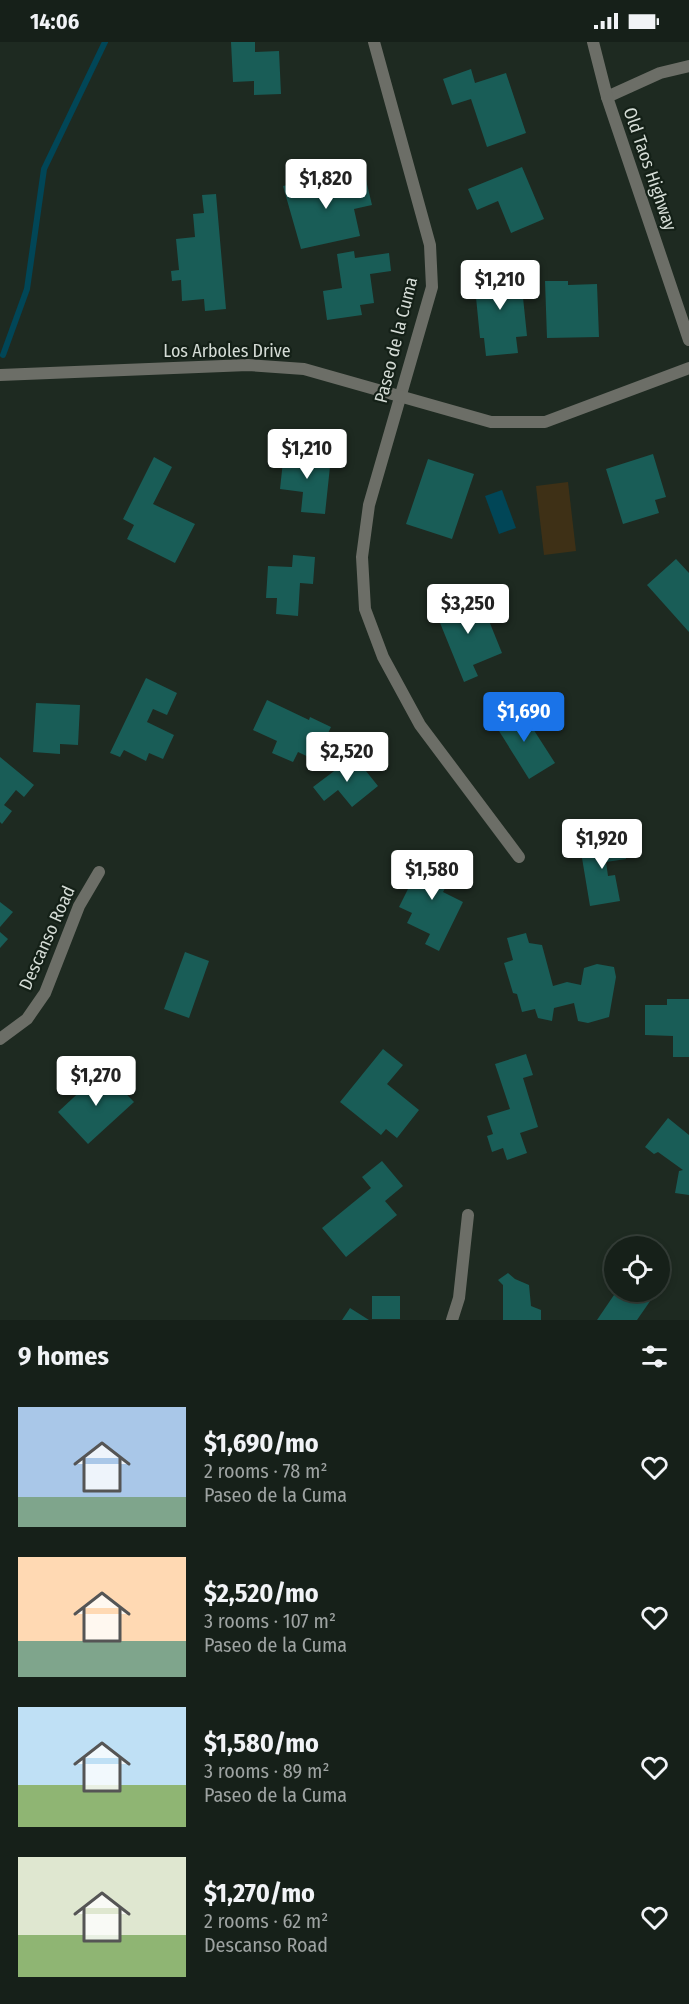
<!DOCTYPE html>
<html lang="en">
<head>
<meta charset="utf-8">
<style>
	body { margin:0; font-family:"Fira Sans Condensed",sans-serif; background:#232d26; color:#f1f3f6; height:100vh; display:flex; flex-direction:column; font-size:22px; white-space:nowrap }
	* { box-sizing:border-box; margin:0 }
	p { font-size:20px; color:#9ea3a2 }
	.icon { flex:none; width:33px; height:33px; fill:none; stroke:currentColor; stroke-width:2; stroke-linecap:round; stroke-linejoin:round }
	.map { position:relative; height:1278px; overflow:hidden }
	.panel { display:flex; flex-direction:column; background:#162019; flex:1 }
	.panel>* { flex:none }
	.buttons { position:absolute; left:604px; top:1194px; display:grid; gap:12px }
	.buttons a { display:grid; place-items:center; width:66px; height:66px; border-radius:50%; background:#162019; box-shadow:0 3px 9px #0003,0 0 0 2px #353e38; font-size:30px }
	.price { position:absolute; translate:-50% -51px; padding:0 14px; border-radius:6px; background:#fff; color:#222; font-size:20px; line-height:39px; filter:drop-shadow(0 2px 3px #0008) }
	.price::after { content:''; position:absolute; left:50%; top:36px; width:18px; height:14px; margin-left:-9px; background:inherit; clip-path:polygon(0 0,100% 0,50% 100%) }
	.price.on { background:#1a73e8; color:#fff }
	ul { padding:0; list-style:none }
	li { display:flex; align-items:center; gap:18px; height:150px; padding:0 18px }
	li span { display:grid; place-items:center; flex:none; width:168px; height:120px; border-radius:0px; color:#555 }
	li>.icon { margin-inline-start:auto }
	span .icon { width:72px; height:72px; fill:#fffc; stroke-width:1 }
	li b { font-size:26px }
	h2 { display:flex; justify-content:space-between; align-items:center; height:72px; padding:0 18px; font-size:26px }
	.status { display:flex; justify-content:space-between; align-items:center; height:42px; padding:0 30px; background:#162019; direction:ltr }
	.status svg { height:16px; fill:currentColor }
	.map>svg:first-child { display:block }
	.green { fill:#3e3016 }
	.water { fill:#014657 }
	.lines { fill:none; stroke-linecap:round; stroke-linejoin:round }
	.stream { stroke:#014657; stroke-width:6 }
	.building { fill:#195d57 }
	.minor { stroke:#6c6e67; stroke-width:12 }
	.tertiary { stroke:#6c6e67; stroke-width:12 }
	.labels { text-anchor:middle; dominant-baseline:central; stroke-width:4.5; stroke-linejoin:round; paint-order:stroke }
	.street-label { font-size:18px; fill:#d5dcd6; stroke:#142017 }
</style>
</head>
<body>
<div class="status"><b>14:06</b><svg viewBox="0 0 49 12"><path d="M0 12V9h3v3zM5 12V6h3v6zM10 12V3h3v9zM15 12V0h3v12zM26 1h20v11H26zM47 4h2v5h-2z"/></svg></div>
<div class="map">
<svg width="689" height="1278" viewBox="0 0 689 1278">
	<rect width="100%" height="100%" fill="#1e2a21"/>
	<path class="green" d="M568,440L576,509L544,513L536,444Z"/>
	<path class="water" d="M502,448L516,486L499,492L485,454Z"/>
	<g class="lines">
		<path class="stream" d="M3,313L27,247L44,127L105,0"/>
	</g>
	<g class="building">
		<path d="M231,0H255V10L279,9L281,52L254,53V39L233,40Z"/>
		<path d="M471,27L475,41L506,31L526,91L487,105L471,57L452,63L443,37Z"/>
		<path d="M522,125L544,177L511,191L498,159L477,168L468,147Z"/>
		<path d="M365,134L372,163L354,167L360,194L301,207L283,144L314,137L316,146Z"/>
		<path d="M216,152L226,267L205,269L204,257L182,259L181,238L172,239L171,229L179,228L176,197L195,195L193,172L204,171L202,153Z"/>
		<path d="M354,209L355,216L389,211L391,229L370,232L374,261L360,263L362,273L327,278L323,249L342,246L337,212Z"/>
		<path d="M502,219L504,237L521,236L527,294L516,295L518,311L486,314L484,296H480L474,235L487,233L486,221Z"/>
		<path d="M545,239H568V243L597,242L599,295L547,296Z"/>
		<path d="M284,410L331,415L325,472L301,470L303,450L280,447Z"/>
		<path d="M653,412L666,455L655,458L659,471L623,482L606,427Z"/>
		<path d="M154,415L172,425L153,462L195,482L175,521L127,497L134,483L123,477Z"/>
		<path d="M428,417L474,432L452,497L406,482Z"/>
		<path d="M293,513L315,515L313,542L300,541L298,574L276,572L277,556H266L268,524L292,525Z"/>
		<path d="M676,517L689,531V590L647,543Z"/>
		<path d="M457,557L461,566L481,559L502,611L473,623L478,634L464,640L434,566Z"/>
		<path d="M146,636L177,651L167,673L153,667L147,680L174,693L163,717L149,711L146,719L124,708L120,715L110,711Z"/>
		<path d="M267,658L309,678L310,675L331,685L315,718L298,710L293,720L272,711L277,699L253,688Z"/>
		<path d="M36,661L80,663L78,703L60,702V712L33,710Z"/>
		<path d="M519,665L555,721L529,737L494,681Z"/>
		<path d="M354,714L378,744L352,765L338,748L324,759L313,745Z"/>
		<path d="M0,715L34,743L24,755L16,748L4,763L12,769L2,782L0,780Z"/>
		<path d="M623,796L626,817L606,820L608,834L615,833L620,859L590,864L580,804Z"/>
		<path d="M426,811L456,825L443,850L463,860L439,909L425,902L430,892L407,881L412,871L399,865Z"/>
		<path d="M0,860L13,870L0,885Z"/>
		<path d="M0,890L8,897L0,906Z"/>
		<path d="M526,891L529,901L542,903L553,944L567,940L581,943L584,926L597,922L614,925L616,935L609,975L588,981L578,979L574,961L554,966L552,979L538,976L535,967L522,970L517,952L513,951L504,921L513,918L507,896Z"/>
		<path d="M185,910L209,919L189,976L164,967Z"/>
		<path d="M667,957H689V1015H673V994L645,993V963H667Z"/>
		<path d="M383,1007L403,1023L387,1042L419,1068L397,1096L386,1087L381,1093L340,1060Z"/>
		<path d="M526,1012L533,1033L523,1036L538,1085L520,1091L527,1111L507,1118L503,1106L492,1110L487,1094L493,1092L487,1074L510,1067L495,1022Z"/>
		<path d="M103,1028L134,1060L88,1102L58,1070Z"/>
		<path d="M668,1076L689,1093V1153L675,1151L679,1129L683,1128L658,1110L654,1112L645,1105Z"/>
		<path d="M382,1119L403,1144L385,1159L397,1173L346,1215L322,1186L371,1146L362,1135Z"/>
		<path d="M508,1231L515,1237L529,1243L531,1264L541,1268V1278H503V1243L498,1238Z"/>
		<path d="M616,1250H651L655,1252L637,1278H597Z"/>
		<rect x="372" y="1254" width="28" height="23"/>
		<path d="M350,1266L369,1278H342Z"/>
	</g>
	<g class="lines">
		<g class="minor">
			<path d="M374,0L430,203L432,245L369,463L362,515L365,567L383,615L420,683L519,815"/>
			<path d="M607,55L660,31L689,24"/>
			<path d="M0,333L248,323L304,327L491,380H545L689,326"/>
			<path d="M0,997L27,977L45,951L79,864L99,830"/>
			<path d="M452,1278L459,1256L468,1173"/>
		</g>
		<path class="tertiary" d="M593,0L607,55L689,298"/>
	</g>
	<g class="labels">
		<g class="street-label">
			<text transform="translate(650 127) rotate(71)">Old Taos Highway</text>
			<text transform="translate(396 298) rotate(-76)">Paseo de la Cuma</text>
			<text x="227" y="309">Los Arboles Drive</text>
			<text transform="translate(47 896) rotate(-66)">Descanso Road</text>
		</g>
	</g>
</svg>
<div class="buttons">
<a><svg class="icon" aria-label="locate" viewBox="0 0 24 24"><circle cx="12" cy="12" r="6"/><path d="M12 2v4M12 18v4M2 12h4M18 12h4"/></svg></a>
</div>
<b class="price" style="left:326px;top:168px">$1,820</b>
<b class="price" style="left:500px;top:269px">$1,210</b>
<b class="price" style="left:307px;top:438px">$1,210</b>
<b class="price" style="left:468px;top:593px">$3,250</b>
<b class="price on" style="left:524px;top:701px">$1,690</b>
<b class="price" style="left:347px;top:741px">$2,520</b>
<b class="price" style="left:602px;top:828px">$1,920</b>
<b class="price" style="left:432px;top:859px">$1,580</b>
<b class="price" style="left:96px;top:1065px">$1,270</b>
</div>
<section class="panel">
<h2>9 homes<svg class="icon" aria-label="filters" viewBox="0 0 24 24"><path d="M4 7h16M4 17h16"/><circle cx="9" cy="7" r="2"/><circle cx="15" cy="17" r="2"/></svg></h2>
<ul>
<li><span style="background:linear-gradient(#a9c7e8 75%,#7fa58c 0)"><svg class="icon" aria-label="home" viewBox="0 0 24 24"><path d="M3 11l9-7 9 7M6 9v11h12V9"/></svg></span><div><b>$1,690/mo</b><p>2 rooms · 78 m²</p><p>Paseo de la Cuma</p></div><svg class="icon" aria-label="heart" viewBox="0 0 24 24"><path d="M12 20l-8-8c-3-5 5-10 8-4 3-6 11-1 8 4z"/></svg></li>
<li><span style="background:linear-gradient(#ffd9b3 70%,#7fa58c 0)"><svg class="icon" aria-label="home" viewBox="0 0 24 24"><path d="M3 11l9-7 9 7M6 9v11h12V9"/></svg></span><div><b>$2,520/mo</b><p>3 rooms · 107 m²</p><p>Paseo de la Cuma</p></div><svg class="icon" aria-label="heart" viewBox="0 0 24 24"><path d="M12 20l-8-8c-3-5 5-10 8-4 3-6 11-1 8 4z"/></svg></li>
<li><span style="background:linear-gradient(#bfe0f5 65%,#8fb573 0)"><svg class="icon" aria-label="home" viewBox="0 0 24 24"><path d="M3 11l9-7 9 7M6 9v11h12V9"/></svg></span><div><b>$1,580/mo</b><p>3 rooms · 89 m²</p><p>Paseo de la Cuma</p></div><svg class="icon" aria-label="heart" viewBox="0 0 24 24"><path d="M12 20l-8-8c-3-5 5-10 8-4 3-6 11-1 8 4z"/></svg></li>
<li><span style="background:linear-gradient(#dfe7d0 65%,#8fb573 0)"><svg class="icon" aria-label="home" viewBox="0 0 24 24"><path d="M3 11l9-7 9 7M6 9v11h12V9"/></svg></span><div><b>$1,270/mo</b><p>2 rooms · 62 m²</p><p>Descanso Road</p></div><svg class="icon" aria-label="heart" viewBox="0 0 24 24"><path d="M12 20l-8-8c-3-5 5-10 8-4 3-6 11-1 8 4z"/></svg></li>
</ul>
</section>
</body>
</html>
